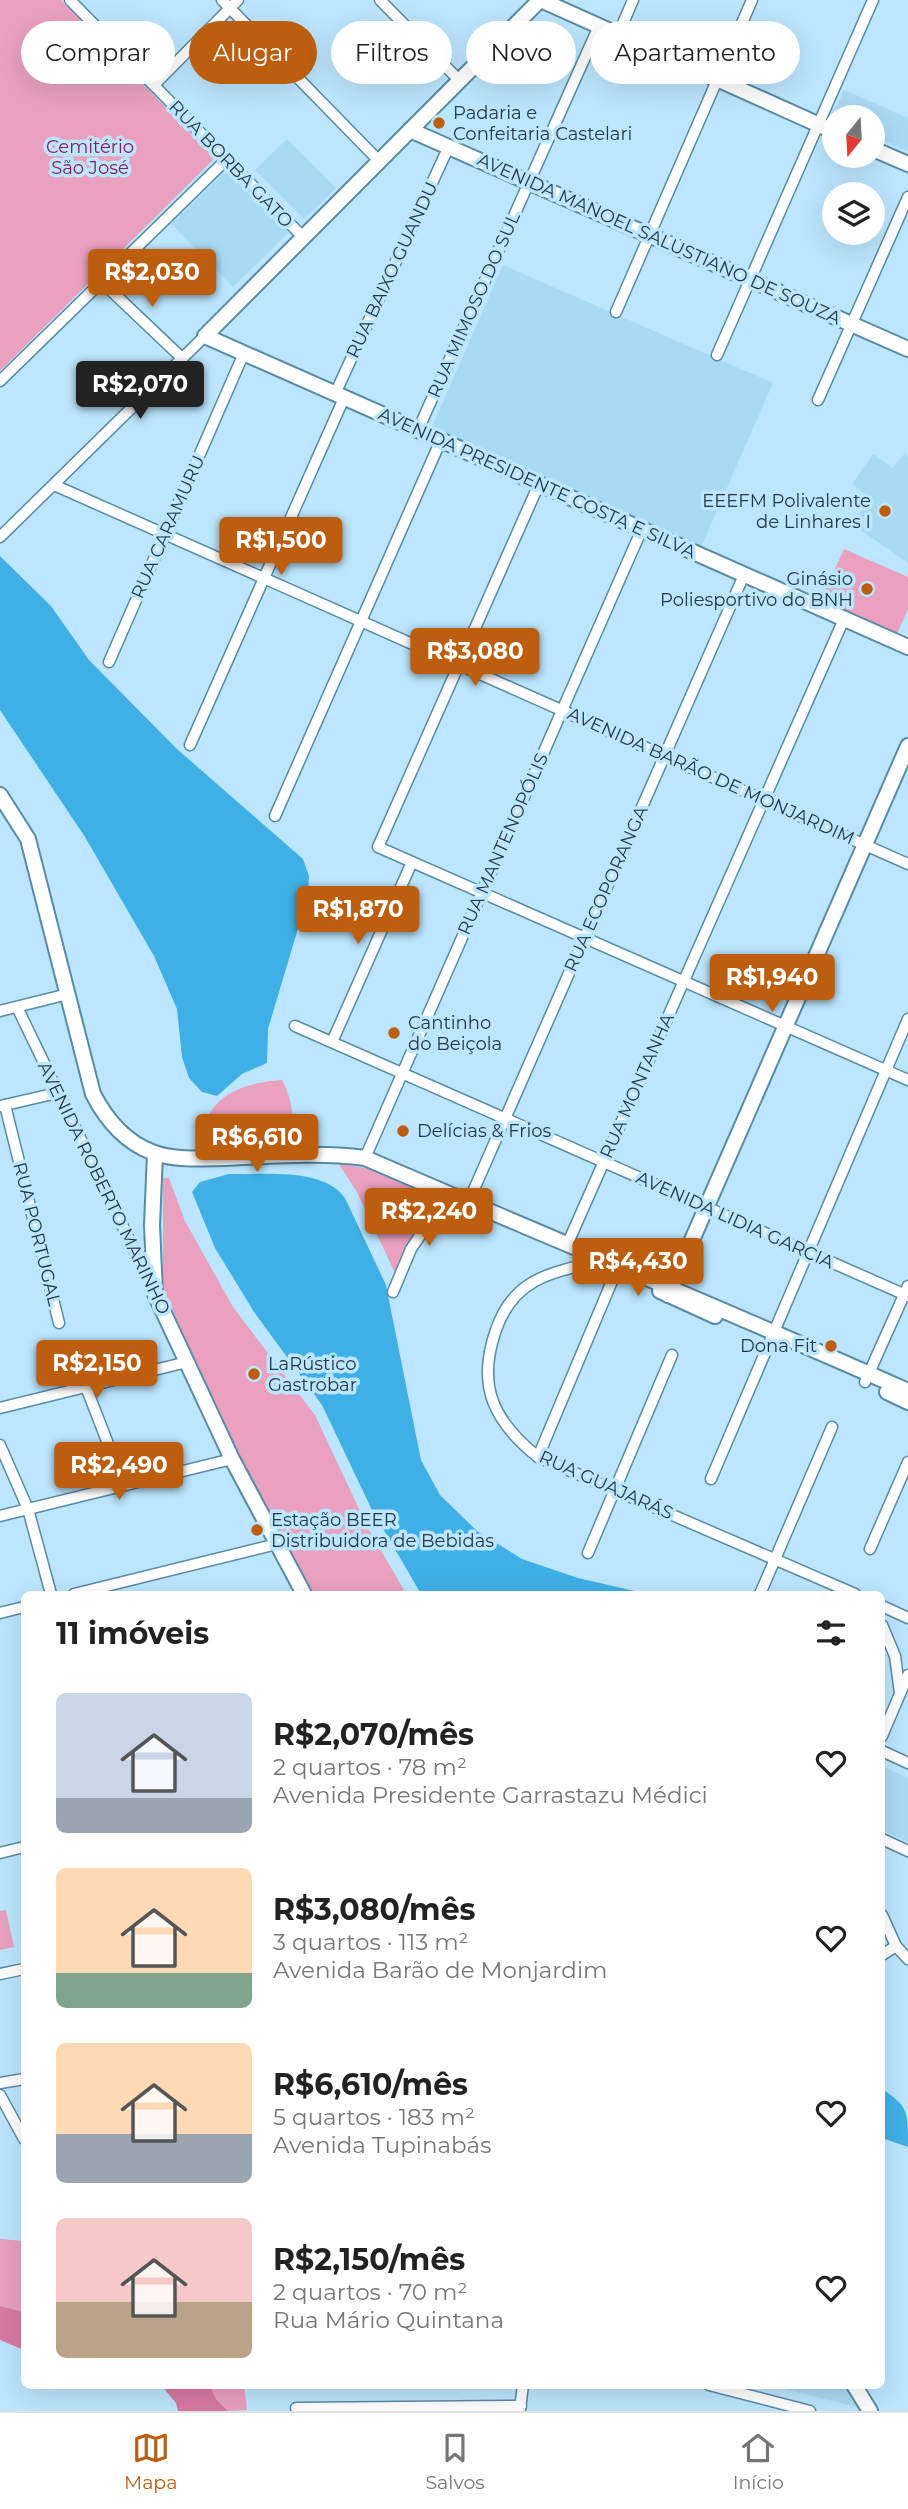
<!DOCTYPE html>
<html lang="pt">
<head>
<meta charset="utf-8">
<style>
	body { margin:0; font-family:Montserrat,sans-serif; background:#f6f6f6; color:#222; height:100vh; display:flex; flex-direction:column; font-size:26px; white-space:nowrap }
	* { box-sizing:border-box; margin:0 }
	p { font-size:23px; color:#767676 }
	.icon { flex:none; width:38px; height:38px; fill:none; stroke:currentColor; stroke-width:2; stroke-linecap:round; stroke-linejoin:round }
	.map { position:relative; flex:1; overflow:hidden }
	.panel { position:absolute; left:21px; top:1591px; width:864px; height:798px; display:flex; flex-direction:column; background:#fff; border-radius:10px; box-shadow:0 7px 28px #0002 }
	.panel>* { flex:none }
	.banner { position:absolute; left:21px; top:21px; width:866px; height:63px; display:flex; gap:14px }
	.needle { width:46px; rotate:198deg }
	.buttons { position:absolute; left:822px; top:105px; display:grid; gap:14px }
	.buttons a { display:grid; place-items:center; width:63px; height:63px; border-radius:50%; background:#fff; box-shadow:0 7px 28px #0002; font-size:35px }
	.price { position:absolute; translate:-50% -60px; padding:0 16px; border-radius:7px; background:#bc5e0e; color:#fff; font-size:23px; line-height:46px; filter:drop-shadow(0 2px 4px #0008) }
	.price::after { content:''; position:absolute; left:50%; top:42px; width:21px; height:16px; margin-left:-10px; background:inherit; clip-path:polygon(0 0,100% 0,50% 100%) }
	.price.on { background:#222; color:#fff }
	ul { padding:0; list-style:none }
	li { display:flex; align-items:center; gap:21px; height:175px; padding:0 35px }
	li span { display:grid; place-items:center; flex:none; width:196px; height:140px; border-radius:10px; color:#555 }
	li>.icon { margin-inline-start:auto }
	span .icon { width:84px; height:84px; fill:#fffc; stroke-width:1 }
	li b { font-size:30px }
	h2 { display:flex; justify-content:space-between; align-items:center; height:84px; padding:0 35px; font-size:30px }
	.pill { padding:0 24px; border-radius:32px; background:#fff; box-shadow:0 7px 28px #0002; font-size:24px; line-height:63px }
	.pill.on { background:#bc5e0e; color:#fff }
	.tab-bar { display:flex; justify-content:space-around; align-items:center; height:98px; border-top:2px solid #e0e0e0; background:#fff; font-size:19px; color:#767676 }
	.tab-bar a { display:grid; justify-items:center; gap:4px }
	.tab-bar .on { color:#bc5e0e }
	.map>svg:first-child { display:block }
	.built { fill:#a9daf4 }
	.green { fill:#e9a1bf }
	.forest { fill:#d77aa3 }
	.water { fill:#3fb0e5 }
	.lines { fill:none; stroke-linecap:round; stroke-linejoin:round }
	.street-casing { stroke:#588ba6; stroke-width:13 }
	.secondary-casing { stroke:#588ba6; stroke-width:18 }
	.street { stroke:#fff; stroke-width:10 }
	.secondary { stroke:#fff; stroke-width:14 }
	.poi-dot { fill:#bc5e0e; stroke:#bce6fe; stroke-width:2.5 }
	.labels { text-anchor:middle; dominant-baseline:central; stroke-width:7; stroke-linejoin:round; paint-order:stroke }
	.poi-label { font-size:18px; fill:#243945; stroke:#bce6fe; text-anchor:start }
	.park-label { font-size:18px; fill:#8b1b58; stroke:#bce6fe }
	.street-label { font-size:18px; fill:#243945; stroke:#bce6fe }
</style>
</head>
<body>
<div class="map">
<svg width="908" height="2411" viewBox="0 0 908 2411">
	<rect width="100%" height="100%" fill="#bce6fe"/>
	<g class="built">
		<path d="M844,90L908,118V151L873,136V117L832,118Z"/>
		<path d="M287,139L336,188L304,219L255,170Z"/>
		<path d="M226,171L288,233L233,287L171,224Z"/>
		<path d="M503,265L773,383L701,547L431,429Z"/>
		<path d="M873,454L893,468L904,454L908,457V563L852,524L871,498L852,484Z"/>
		<path d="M882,1766L908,1778V1842L882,1830Z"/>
		<path d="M768,2385H847L861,2408Z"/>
	</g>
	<g class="green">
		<path d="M0,0H61L215,158L0,371Z"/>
		<path d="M844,549L908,577V609L897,634L821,600Z"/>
		<path d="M282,1080C294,1104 296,1121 286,1148L196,1151C205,1100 231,1084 282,1080Z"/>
		<path d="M338,1163L374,1170L438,1198L417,1225L395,1273L357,1192Z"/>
		<path d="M163,1178H169L185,1221L233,1307L315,1415L368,1528L404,1590L393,1594H312L232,1445L163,1288Z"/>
		<path d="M6,1910L14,1947L0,1950V1911Z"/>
		<path d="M0,2239L24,2241V2312L0,2306Z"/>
		<path d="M210,2385H244L247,2410L228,2411L216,2399Z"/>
	</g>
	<g class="forest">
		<path d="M0,2306L24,2312V2350L0,2340Z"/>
		<path d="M161,2385H210L216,2399L228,2411H178L176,2403Z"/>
	</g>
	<g class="water">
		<path d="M0,556L51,606L89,660L177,749L303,859L309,876L308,895L268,1029L267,1063L242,1074L217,1096L202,1092L189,1078L182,1057L177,1009L154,956L85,837L0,710Z"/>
		<path d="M229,1174C264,1175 323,1167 345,1198L386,1285L421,1460L440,1495L477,1531L522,1559L578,1578L648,1594H421L371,1508L322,1405L254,1312L215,1248L192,1192L200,1182Z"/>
		<path d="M882,2089C908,2106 908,2111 908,2147L882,2138Z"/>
	</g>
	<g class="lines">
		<defs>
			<g id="street">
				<path d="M70,0L303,237"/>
				<path d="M222,0L379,161"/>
				<path d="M380,0L459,80"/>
				<path d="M618,35L633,0"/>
				<path d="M154,85L238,0"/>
				<path d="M102,282L182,358"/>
				<path d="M616,312L752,0"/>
				<path d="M717,355L873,0"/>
				<path d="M0,381L227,159"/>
				<path d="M335,394L449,146"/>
				<path d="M818,400L908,197"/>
				<path d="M418,430L599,26"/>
				<path d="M539,484L378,847L908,1080"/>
				<path d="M54,485L908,864"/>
				<path d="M0,537L205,336"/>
				<path d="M109,662L244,353"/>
				<path d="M190,745L344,398"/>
				<path d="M275,816L441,440"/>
				<path d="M17,1007L152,1287"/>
				<path d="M0,1011L68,994"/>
				<path d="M295,1026L908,1296"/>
				<path d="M332,1042L412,862"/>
				<path d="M5,1105L59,1323"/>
				<path d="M1,1106L57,1093"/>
				<path d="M365,1158L642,529"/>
				<path d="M468,1203L744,575"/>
				<path d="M567,1245L844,619"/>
				<path d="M603,1261C580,1266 556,1270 535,1281C515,1292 503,1309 496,1330C476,1386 494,1422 538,1457L855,1594"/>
				<path d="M393,1292L411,1249L448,1194"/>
				<path d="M865,1382L908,1286"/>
				<path d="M86,1387L124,1485"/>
				<path d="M0,1408L187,1362"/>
				<path d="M0,1445L28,1509L51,1594"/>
				<path d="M538,1457L618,1267"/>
				<path d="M711,1479L908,1019"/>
				<path d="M0,1516L232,1459"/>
				<path d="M870,1549L908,1462"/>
				<path d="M588,1553L672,1355"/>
				<path d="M74,1594L277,1544"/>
				<path d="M760,1594L832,1427"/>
				<path d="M882,1606L908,1618"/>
				<path d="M0,1613L24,1607"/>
				<path d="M882,1625L895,1656L900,1693"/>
				<path d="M882,1736L908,1675"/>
				<path d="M882,1751L908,1763"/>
				<path d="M882,1839L908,1851"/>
				<path d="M0,1853L24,1847"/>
				<path d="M882,1915L896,1946L908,1959"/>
				<path d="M882,1955L896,1946"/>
				<path d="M0,1974L24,1969"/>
				<path d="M0,2083L24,2079"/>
				<path d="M0,2095L24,2139"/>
				<path d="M709,2385L810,2411"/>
				<path d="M296,2408L521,2406"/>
				<path d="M520,2409L523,2385"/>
			</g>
			<g id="secondary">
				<path d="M540,0L205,336L908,647"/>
				<path d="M541,0L835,132"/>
				<path d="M410,130L908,349"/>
				<path d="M873,149L908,164"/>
				<path d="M0,795L28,839L93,1094C106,1119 125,1142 152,1152C175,1161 202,1158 226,1158C273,1156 319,1152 365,1158C546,1236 728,1311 908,1391"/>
				<path d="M155,1154L152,1225L155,1294L232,1459L304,1594"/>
				<path d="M660,1291L715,1316"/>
				<path d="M668,1295L908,746"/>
				<path d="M887,1392L908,1402"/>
				<path d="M854,2385L870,2411"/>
			</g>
		</defs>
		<use href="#street" class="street-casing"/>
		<use href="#secondary" class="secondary-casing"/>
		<use href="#street" class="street"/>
		<use href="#secondary" class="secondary"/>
	</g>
	<g class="poi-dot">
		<circle cx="439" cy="123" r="7"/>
		<circle cx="885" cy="511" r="7"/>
		<circle cx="867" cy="589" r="7"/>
		<circle cx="394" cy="1033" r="7"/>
		<circle cx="403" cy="1131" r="7"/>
		<circle cx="831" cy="1346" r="7"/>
		<circle cx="254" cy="1374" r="7"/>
		<circle cx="257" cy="1530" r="7"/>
	</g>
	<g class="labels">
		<g class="poi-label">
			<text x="453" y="113">Padaria e<tspan x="453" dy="21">Confeitaria Castelari</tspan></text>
			<text x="871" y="501" text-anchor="end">EEEFM Polivalente<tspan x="871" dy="21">de Linhares I</tspan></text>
			<text x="853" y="579" text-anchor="end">Ginásio<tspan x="853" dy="21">Poliesportivo do BNH</tspan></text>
			<text x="408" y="1023">Cantinho<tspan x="408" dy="21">do Beiçola</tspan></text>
			<text x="417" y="1131">Delícias &amp; Frios</text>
			<text x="817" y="1346" text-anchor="end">Dona Fit</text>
			<text x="268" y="1364">LaRústico<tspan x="268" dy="21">Gastrobar</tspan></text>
			<text x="271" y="1520">Estação BEER<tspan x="271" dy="21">Distribuidora de Bebidas</tspan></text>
		</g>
		<g class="park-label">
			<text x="90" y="147">Cemitério<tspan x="90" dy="21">São José</tspan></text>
		</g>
		<g class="street-label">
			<text transform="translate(231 164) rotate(46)">RUA BORBA GATO</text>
			<text transform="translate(659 239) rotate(24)">AVENIDA MANOEL SALUSTIANO DE SOUZA</text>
			<text transform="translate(392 270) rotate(-65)">RUA BAIXO GUANDU</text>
			<text transform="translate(474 305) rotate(-66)">RUA MIMOSO DO SUL</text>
			<text transform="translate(537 483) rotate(24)">AVENIDA PRESIDENTE COSTA E SILVA</text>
			<text transform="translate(168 527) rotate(-66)">RUA CARAMURU</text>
			<text transform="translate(711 776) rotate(24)">AVENIDA BARÃO DE MONJARDIM</text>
			<text transform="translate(503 844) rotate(-66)">RUA MANTENOPÓLIS</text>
			<text transform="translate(606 889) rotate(-66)">RUA ECOPORANGA</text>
			<text transform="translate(637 1086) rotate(-66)">RUA MONTANHA</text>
			<text transform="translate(104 1188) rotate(64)">AVENIDA ROBERTO MARINHO</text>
			<text transform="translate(735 1220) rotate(24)">AVENIDA LIDIA GARCIA</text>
			<text transform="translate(37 1234) rotate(76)">RUA PORTUGAL</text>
			<text transform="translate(606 1485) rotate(24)">RUA GUAJARÁS</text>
		</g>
	</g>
</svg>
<div class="buttons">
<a><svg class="needle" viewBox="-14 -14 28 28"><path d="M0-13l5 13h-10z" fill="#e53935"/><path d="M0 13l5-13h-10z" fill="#767676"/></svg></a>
<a><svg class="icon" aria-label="layers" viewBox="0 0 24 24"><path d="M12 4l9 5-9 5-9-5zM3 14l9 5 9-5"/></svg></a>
</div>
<b class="price" style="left:152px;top:309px">R$2,030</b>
<b class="price on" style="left:140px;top:421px">R$2,070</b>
<b class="price" style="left:281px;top:577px">R$1,500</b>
<b class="price" style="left:475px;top:688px">R$3,080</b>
<b class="price" style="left:358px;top:946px">R$1,870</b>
<b class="price" style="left:772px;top:1014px">R$1,940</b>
<b class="price" style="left:257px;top:1174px">R$6,610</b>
<b class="price" style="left:429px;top:1248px">R$2,240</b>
<b class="price" style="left:638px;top:1298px">R$4,430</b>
<b class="price" style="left:97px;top:1400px">R$2,150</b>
<b class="price" style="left:119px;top:1502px">R$2,490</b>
<div class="banner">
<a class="pill">Comprar</a>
<a class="pill on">Alugar</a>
<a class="pill">Filtros</a>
<a class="pill">Novo</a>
<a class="pill">Apartamento</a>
</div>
<section class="panel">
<h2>11 imóveis<svg class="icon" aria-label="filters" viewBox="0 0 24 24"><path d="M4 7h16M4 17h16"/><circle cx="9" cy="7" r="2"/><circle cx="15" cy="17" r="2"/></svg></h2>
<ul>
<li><span style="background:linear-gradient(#c9d6e8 75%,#9aa5b1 0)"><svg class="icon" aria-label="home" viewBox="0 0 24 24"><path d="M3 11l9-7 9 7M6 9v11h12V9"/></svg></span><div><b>R$2,070/mês</b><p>2 quartos · 78 m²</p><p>Avenida Presidente Garrastazu Médici</p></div><svg class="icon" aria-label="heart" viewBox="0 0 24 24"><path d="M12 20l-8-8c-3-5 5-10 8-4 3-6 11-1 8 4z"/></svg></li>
<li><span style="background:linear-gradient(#ffd9b3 75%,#7fa58c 0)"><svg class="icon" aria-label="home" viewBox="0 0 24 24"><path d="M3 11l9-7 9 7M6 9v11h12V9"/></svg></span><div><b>R$3,080/mês</b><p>3 quartos · 113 m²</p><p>Avenida Barão de Monjardim</p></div><svg class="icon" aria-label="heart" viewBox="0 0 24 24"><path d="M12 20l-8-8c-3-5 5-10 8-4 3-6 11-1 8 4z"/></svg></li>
<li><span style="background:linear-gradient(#ffd9b3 65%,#9aa5b1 0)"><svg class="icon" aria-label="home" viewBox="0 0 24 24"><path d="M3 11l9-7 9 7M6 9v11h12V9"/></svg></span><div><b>R$6,610/mês</b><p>5 quartos · 183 m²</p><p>Avenida Tupinabás</p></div><svg class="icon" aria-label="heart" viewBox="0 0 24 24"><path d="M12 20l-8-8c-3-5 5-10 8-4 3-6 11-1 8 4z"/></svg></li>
<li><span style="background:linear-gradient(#f6c9c9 60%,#b9a48a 0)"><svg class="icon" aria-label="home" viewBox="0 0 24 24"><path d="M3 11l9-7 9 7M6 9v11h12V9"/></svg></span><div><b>R$2,150/mês</b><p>2 quartos · 70 m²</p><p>Rua Mário Quintana</p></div><svg class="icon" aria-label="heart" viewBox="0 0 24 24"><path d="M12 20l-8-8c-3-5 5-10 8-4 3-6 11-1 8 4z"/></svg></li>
</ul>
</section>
</div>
<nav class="tab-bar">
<a class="on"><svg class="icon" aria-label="map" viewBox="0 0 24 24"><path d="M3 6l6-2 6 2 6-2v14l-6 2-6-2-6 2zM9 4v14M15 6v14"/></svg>Mapa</a>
<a><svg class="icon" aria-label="saved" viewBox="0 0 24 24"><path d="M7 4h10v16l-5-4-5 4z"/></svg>Salvos</a>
<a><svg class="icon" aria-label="home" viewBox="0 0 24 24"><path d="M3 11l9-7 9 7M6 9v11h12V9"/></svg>Início</a>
</nav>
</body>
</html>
